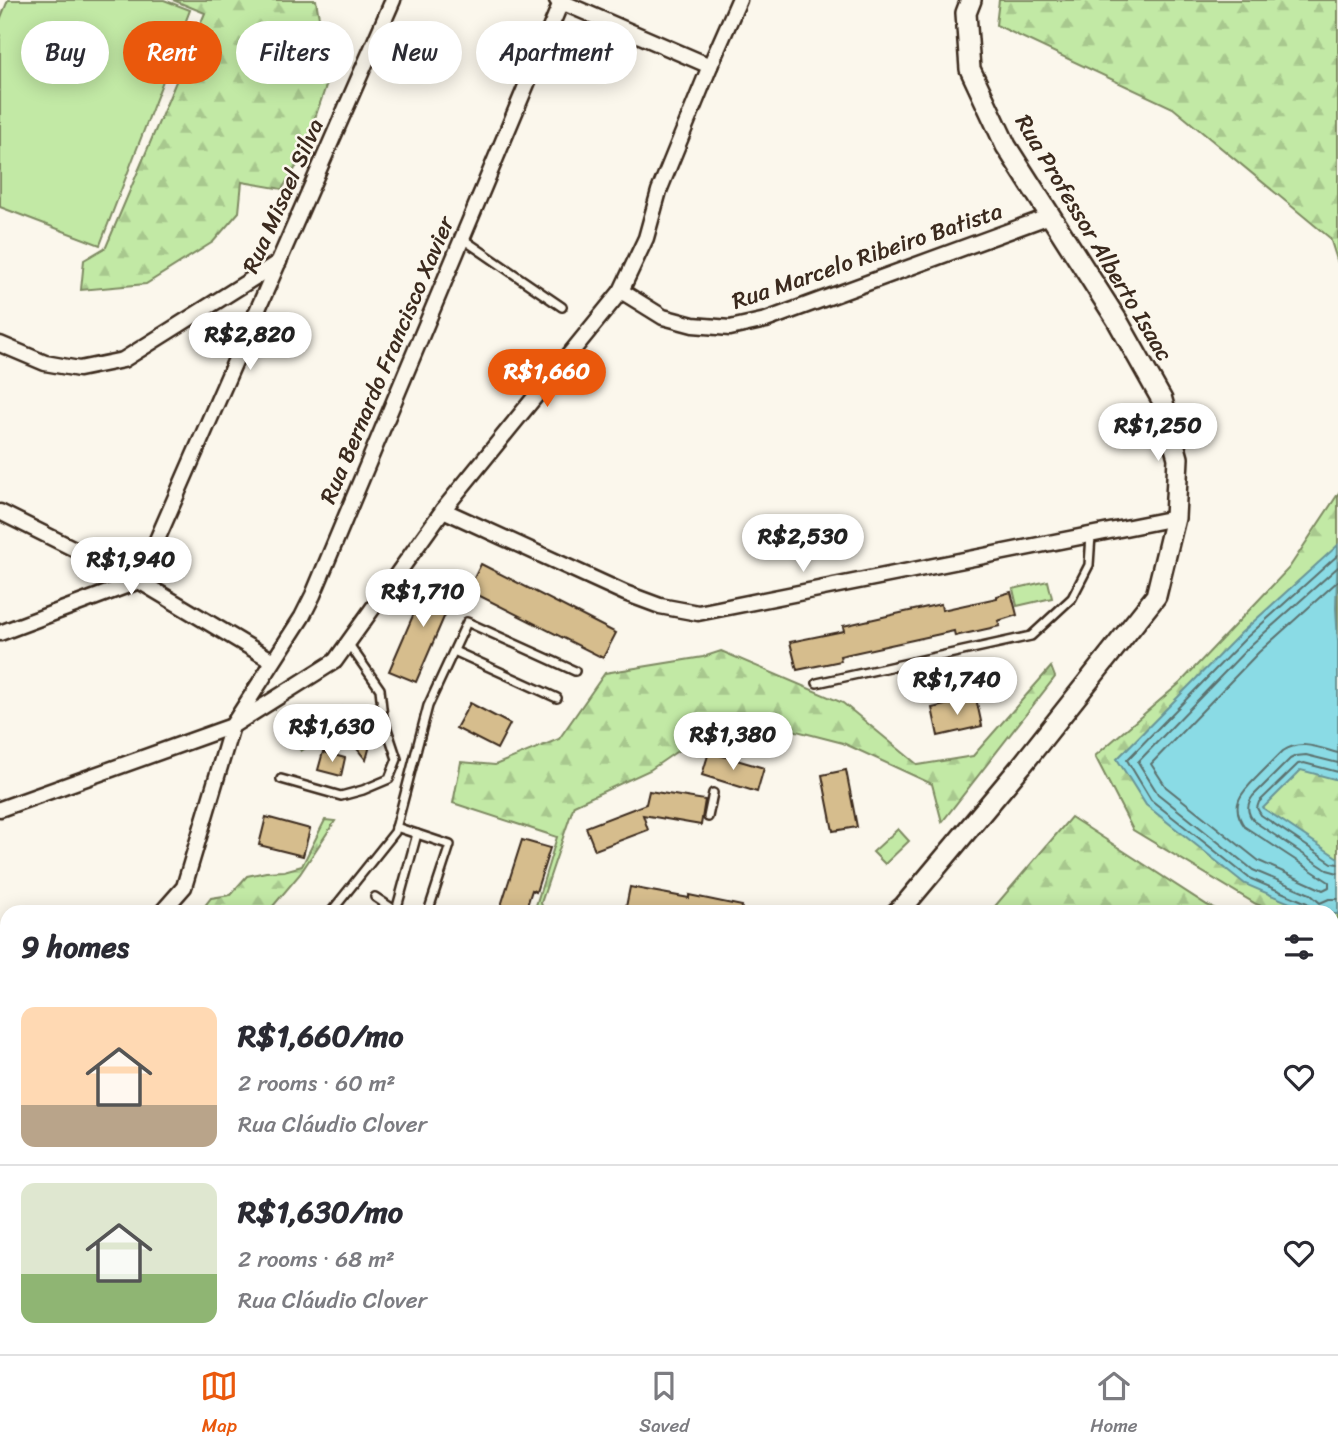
<!DOCTYPE html>
<html lang="en">
<head>
<meta charset="utf-8">
<style>
	body { margin:0; font-family:Sriracha,sans-serif; background:#f7f7f7; color:#2b2b33; height:100vh; display:flex; flex-direction:column; font-size:26px; white-space:nowrap }
	* { box-sizing:border-box; margin:0 }
	p { font-size:23px; color:#7c7c81 }
	.icon { flex:none; width:38px; height:38px; fill:none; stroke:currentColor; stroke-width:2; stroke-linecap:round; stroke-linejoin:round }
	.map { position:relative; flex:1; overflow:hidden }
	.details { position:absolute; left:0px; top:905px; width:1339px; height:450px; display:flex; flex-direction:column; background:#fff; border-radius:21px 21px 0 0; box-shadow:0 4px 18px #0003 }
	.details>* { flex:none }
	.guide { position:absolute; left:21px; top:21px; width:700px; height:63px; display:flex; gap:14px }
	.price { position:absolute; translate:-50% -60px; padding:0 16px; border-radius:24px; background:#fff; color:#222; font-size:23px; line-height:46px; filter:drop-shadow(0 2px 4px #0008) }
	.price::after { content:''; position:absolute; left:50%; top:42px; width:21px; height:16px; margin-left:-10px; background:inherit; clip-path:polygon(0 0,100% 0,50% 100%) }
	.price.selected { background:#ea580c; color:#fff }
	ul { padding:0; list-style:none }
	li { display:flex; align-items:center; gap:21px; height:175px; padding:0 21px }
	li+li { border-top:2px solid #e1e1e2 }
	li span { display:grid; place-items:center; flex:none; width:196px; height:140px; border-radius:14px; color:#555 }
	li>.icon { margin-inline-start:auto }
	span .icon { width:84px; height:84px; fill:#fffc; stroke-width:1 }
	li b { font-size:30px }
	h2 { display:flex; justify-content:space-between; align-items:center; height:84px; padding:0 21px; font-size:30px }
	.pill { padding:0 24px; border-radius:32px; background:#fff; box-shadow:0 4px 18px #0003; font-size:24px; line-height:63px }
	.pill.selected { background:#ea580c; color:#fff }
	.dock { display:flex; justify-content:space-around; align-items:center; height:98px; border-top:2px solid #e1e1e2; background:#fff; font-size:19px; color:#7c7c81 }
	.dock a { display:grid; justify-items:center; gap:4px }
	.dock .selected { color:#ea580c }
	.map>svg:first-child { display:block }
	.green { fill:#c2e9a5; stroke:#7e8a62; stroke-width:2 }
	.forest { fill:url(#forest-firs); stroke:#7e8a62; stroke-width:2 }
	.water { fill:#8adbe5; stroke:#6a9495; stroke-width:2 }
	.lines { fill:none; stroke-linecap:round; stroke-linejoin:round }
	.shore { stroke:#5b716e; stroke-width:2 }
	.stream { stroke:#6a9495; stroke-width:4.5 }
	.building { fill:#d6bd8d; stroke:#3b2a1e; stroke-width:2 }
	.lane-casing { stroke:#3b2a1e; stroke-width:12 }
	.street-casing { stroke:#3b2a1e; stroke-width:19 }
	.secondary-casing { stroke:#3b2a1e; stroke-width:24 }
	.primary-casing { stroke:#3b2a1e; stroke-width:28 }
	.lane { stroke:#fbf7ec; stroke-width:7 }
	.street { stroke:#fbf7ec; stroke-width:14 }
	.secondary { stroke:#fbf7ec; stroke-width:19 }
	.primary { stroke:#f6e281; stroke-width:23 }
	.labels { text-anchor:middle; dominant-baseline:central; stroke-width:5; stroke-linejoin:round; paint-order:stroke }
	.street-label { font-size:23px; fill:#3b2a1e; stroke:#fbf7ec }
</style>
</head>
<body>
<div class="map">
<svg width="1338" height="1354" viewBox="0 0 1338 1354">
	<defs>
		<pattern id="forest-firs" width="22" height="20" patternUnits="userSpaceOnUse" patternTransform="scale(1.75)"><rect width="22" height="20" fill="#c2e9a5"/><path d="M5 1l3.5 6h-7zM16 11l3.5 6h-7z" fill="#a8c88e"/></pattern>
	</defs>
	<rect width="100%" height="100%" fill="#fbf7ec"/>
	<filter id="ink" filterUnits="userSpaceOnUse"><feTurbulence type="fractalNoise" baseFrequency=".0143" numOctaves="2"/><feDisplacementMap in="SourceGraphic" scale="14" xChannelSelector="R" yChannelSelector="G"/><feConvolveMatrix kernelMatrix="1 2 1 2 8 2 1 2 1" color-interpolation-filters="sRGB"/></filter>
	<g filter="url(#ink)">
		<g class="green">
			<path d="M8,0H164L190,10L100,245L0,207V20Z"/>
			<path d="M1048,581L1052,598L1017,606L1013,589Z"/>
			<path d="M315,718L326,736L301,751L290,733Z"/>
			<path d="M898,829L909,841L885,864L873,852Z"/>
		</g>
		<g class="forest">
			<path d="M173,0H316L329,77L301,159L282,189L242,182L239,212L213,242L146,284L81,290L84,260L106,247L205,13Z"/>
			<path d="M999,0H1338V263L1330,238L1173,108L996,25Z"/>
			<path d="M1338,494V933L1332,931V912H1277L1256,904L1133,830L1095,756L1180,683L1289,568Z"/>
			<path d="M721,651L843,703L918,765L973,756L1051,667L1055,677L942,822L932,784L843,743L731,714L650,770L574,805L541,903L544,912H534L557,837L453,803L461,762L495,765L559,739L605,673L703,657Z"/>
			<path d="M1071,817L1207,905L1222,912H990Z"/>
			<path d="M325,820L335,821L300,874L268,912H200L211,898L230,895L247,876L266,872L284,871L302,866Z"/>
			<path d="M1332,958L1338,960V1112L1332,1111Z"/>
		</g>
		<path class="water" d="M1338,545L1336,608L1338,642V780L1301,770L1263,808L1338,858V914H1332V912H1311L1245,884L1146,805L1117,759L1241,633Z"/>
		<g class="lines">
			<g class="shore">
				<path d="M1338,567L1252,644L1138,762L1158,794L1253,870L1310,894L1320,903L1329,899H1338"/>
				<path d="M1338,581L1259,652L1151,764L1166,787L1259,861L1323,890L1329,887V882L1245,827C1228,804 1243,791 1259,775C1267,767 1275,759 1283,751C1301,739 1319,748 1338,753"/>
				<path d="M1338,763L1306,755L1296,756L1290,759L1253,796C1246,805 1247,814 1255,822L1327,870L1338,873"/>
				<path d="M1338,772L1304,763L1298,764L1259,802L1257,808L1261,815L1332,863L1338,864"/>
				<path d="M1311,912L1310,906L1307,903L1249,878L1151,800L1127,760L1246,638L1338,555"/>
			</g>
			<g class="stream">
				<path d="M0,1131L7,1135"/>
				<path d="M366,1348L377,1354"/>
			</g>
		</g>
		<g class="building">
			<path d="M481,564L616,633L603,658L468,590Z"/>
			<path d="M430,576L457,587L416,682L389,671Z"/>
			<path d="M1011,592L1017,615L998,621L1000,626L955,636L954,631L840,656L841,661L797,670L790,642L844,631L843,626L896,614L941,604L942,610L997,598V596Z"/>
			<path d="M976,698L982,726L938,736L932,708Z"/>
			<path d="M470,703L510,724L497,749L456,728Z"/>
			<path d="M343,707L356,725L359,723L372,738L366,760L331,716Z"/>
			<path d="M323,752L345,758L341,776L318,770Z"/>
			<path d="M709,752L764,768L757,792L702,775Z"/>
			<path d="M846,770L857,827L833,831L822,775Z"/>
			<path d="M649,791L705,800L701,825L643,815L648,830L595,850L586,827L646,804Z"/>
			<path d="M266,817L310,829L303,856L259,845Z"/>
			<path d="M522,840L550,848L536,892L532,890L525,912H499Z"/>
			<path d="M630,887L689,898V895L742,906L741,912H625Z"/>
		</g>
		<g class="lines">
			<defs>
				<g id="lane">
					<path d="M463,239L562,307"/>
					<path d="M454,651L557,698"/>
					<path d="M817,683L1031,636L1072,598L1089,565L1091,535"/>
					<path d="M281,779L341,796L363,790L389,779L397,759L383,717L380,689L348,643"/>
					<path d="M708,817L713,793"/>
					<path d="M396,827L450,845L428,912"/>
					<path d="M375,897L396,911L417,834"/>
					<path d="M331,912L395,832L428,706L467,622L575,671"/>
				</g>
				<g id="street">
					<path d="M557,0L710,66"/>
					<path d="M621,291L663,317L693,325L730,328L766,320L1050,216"/>
					<path d="M0,344L45,363L79,369L123,360L279,262"/>
					<path d="M443,510L625,593L660,606L698,613L1175,518"/>
					<path d="M0,512L139,581L273,661"/>
					<path d="M0,633L139,581L393,0"/>
					<path d="M0,809L232,726L335,661L443,510L621,291L646,238L659,191L710,66L739,0"/>
					<path d="M162,912L184,887L232,726L302,617L313,595L562,0"/>
					<path d="M0,987L7,984"/>
					<path d="M1332,1151L1338,1153"/>
					<path d="M0,1273L7,1262"/>
					<path d="M714,1348L715,1354"/>
					<path d="M874,1348L875,1354"/>
					<path d="M1047,1348L1048,1354"/>
					<path d="M1213,1348L1214,1354"/>
					<path d="M124,1354L127,1348"/>
					<path d="M141,1354L145,1348"/>
				</g>
				<path id="secondary" d="M897,912L904,906L1022,765L1156,596L1175,518L1178,458L1162,400L1117,320L1006,146L970,69L966,13L971,0"/>
				<g id="primary">
					<path d="M0,1067L7,1071"/>
					<path d="M0,1190L7,1195"/>
					<path d="M260,1348L271,1354"/>
					<path d="M453,1348L463,1354"/>
				</g>
			</defs>
			<use href="#lane" class="lane-casing"/>
			<use href="#street" class="street-casing"/>
			<use href="#secondary" class="secondary-casing"/>
			<use href="#primary" class="primary-casing"/>
			<use href="#lane" class="lane"/>
			<use href="#street" class="street"/>
			<use href="#secondary" class="secondary"/>
			<use href="#primary" class="primary"/>
		</g>
	</g>
	<g class="labels">
		<g class="street-label">
			<text transform="translate(283 196) rotate(-66)">Rua Misael Silva</text>
			<text transform="translate(1094 238) rotate(59)">Rua Professor Alberto Isaac</text>
			<text transform="translate(867 256) rotate(-19)">Rua Marcelo Ribeiro Batista</text>
			<text transform="translate(387 360) rotate(-67)">Rua Bernardo Francisco Xavier</text>
		</g>
	</g>
</svg>
<b class="price" style="left:250px;top:372px">R$2,820</b>
<b class="price selected" style="left:547px;top:409px">R$1,660</b>
<b class="price" style="left:1158px;top:463px">R$1,250</b>
<b class="price" style="left:803px;top:574px">R$2,530</b>
<b class="price" style="left:131px;top:597px">R$1,940</b>
<b class="price" style="left:423px;top:629px">R$1,710</b>
<b class="price" style="left:957px;top:717px">R$1,740</b>
<b class="price" style="left:332px;top:764px">R$1,630</b>
<b class="price" style="left:733px;top:772px">R$1,380</b>
<div class="guide">
<a class="pill">Buy</a>
<a class="pill selected">Rent</a>
<a class="pill">Filters</a>
<a class="pill">New</a>
<a class="pill">Apartment</a>
</div>
<section class="details">
<h2>9 homes<svg class="icon" aria-label="filters" viewBox="0 0 24 24"><path d="M4 7h16M4 17h16"/><circle cx="9" cy="7" r="2"/><circle cx="15" cy="17" r="2"/></svg></h2>
<ul>
<li><span style="background:linear-gradient(#ffd9b3 70%,#b9a48a 0)"><svg class="icon" aria-label="home" viewBox="0 0 24 24"><path d="M3 11l9-7 9 7M6 9v11h12V9"/></svg></span><div><b>R$1,660/mo</b><p>2 rooms · 60 m²</p><p>Rua Cláudio Clover</p></div><svg class="icon" aria-label="heart" viewBox="0 0 24 24"><path d="M12 20l-8-8c-3-5 5-10 8-4 3-6 11-1 8 4z"/></svg></li>
<li><span style="background:linear-gradient(#dfe7d0 65%,#8fb573 0)"><svg class="icon" aria-label="home" viewBox="0 0 24 24"><path d="M3 11l9-7 9 7M6 9v11h12V9"/></svg></span><div><b>R$1,630/mo</b><p>2 rooms · 68 m²</p><p>Rua Cláudio Clover</p></div><svg class="icon" aria-label="heart" viewBox="0 0 24 24"><path d="M12 20l-8-8c-3-5 5-10 8-4 3-6 11-1 8 4z"/></svg></li>
</ul>
</section>
</div>
<nav class="dock">
<a class="selected"><svg class="icon" aria-label="map" viewBox="0 0 24 24"><path d="M3 6l6-2 6 2 6-2v14l-6 2-6-2-6 2zM9 4v14M15 6v14"/></svg>Map</a>
<a><svg class="icon" aria-label="saved" viewBox="0 0 24 24"><path d="M7 4h10v16l-5-4-5 4z"/></svg>Saved</a>
<a><svg class="icon" aria-label="home" viewBox="0 0 24 24"><path d="M3 11l9-7 9 7M6 9v11h12V9"/></svg>Home</a>
</nav>
</body>
</html>
